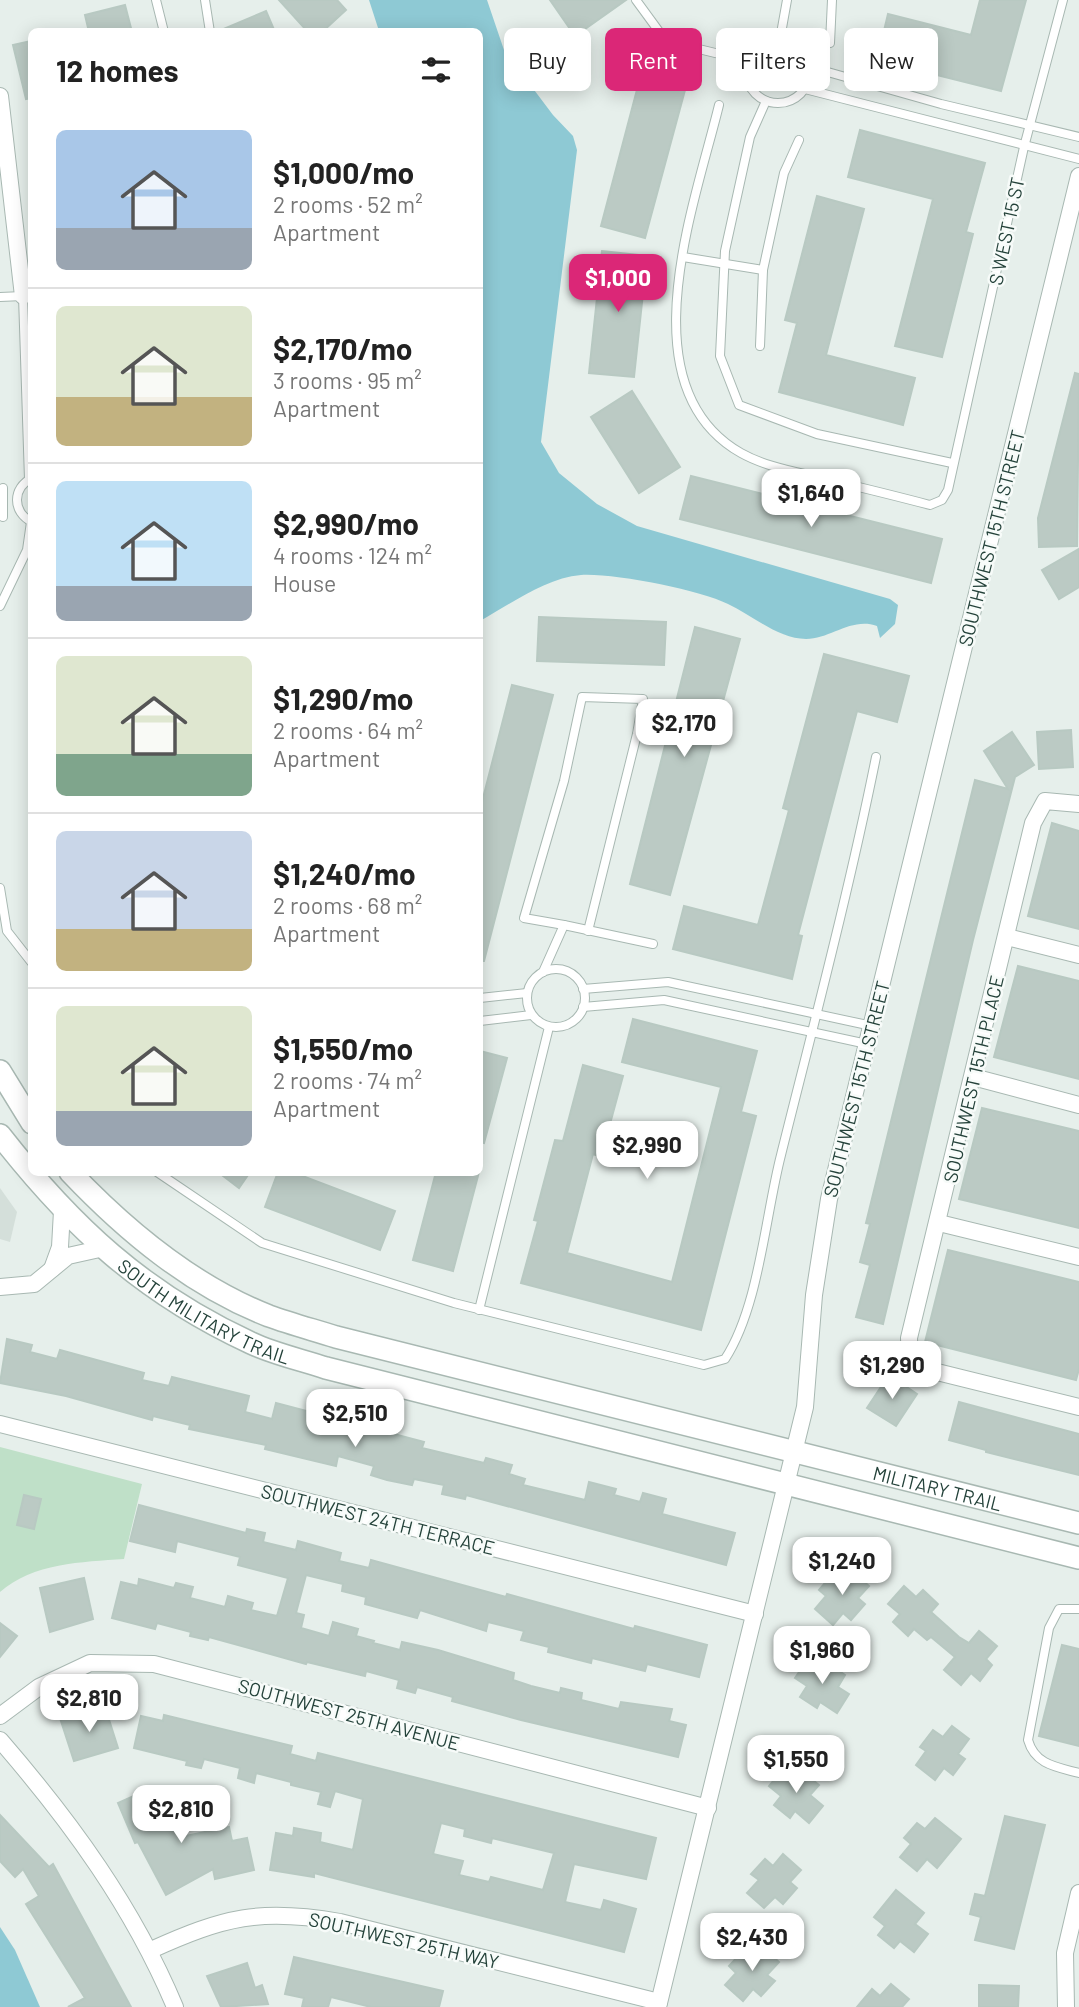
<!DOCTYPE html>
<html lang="en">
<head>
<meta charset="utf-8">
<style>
	body { margin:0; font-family:Barlow,sans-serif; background:#f6f6f6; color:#222; height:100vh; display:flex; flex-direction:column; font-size:26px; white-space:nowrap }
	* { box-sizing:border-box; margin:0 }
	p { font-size:23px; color:#767676 }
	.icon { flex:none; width:38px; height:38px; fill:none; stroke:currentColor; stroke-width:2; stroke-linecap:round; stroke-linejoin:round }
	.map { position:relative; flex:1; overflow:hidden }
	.drawer { position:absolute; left:28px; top:28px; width:455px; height:1148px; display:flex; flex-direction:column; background:#fff; border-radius:10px; box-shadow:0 4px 18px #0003 }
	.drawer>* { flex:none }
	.banner { position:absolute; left:504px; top:28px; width:469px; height:63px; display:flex; gap:14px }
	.price { position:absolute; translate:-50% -60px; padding:0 16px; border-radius:14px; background:#fff; color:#222; font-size:23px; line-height:46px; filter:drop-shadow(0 2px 4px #0008) }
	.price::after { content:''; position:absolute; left:50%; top:42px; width:21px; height:16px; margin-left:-10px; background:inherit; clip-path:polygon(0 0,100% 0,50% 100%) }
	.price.current { background:#db2777; color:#fff }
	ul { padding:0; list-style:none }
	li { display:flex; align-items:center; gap:21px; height:175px; padding:0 28px }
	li+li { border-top:2px solid #e0e0e0 }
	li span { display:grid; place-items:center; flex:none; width:196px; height:140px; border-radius:10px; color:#555 }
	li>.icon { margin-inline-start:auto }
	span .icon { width:84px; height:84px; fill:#fffc; stroke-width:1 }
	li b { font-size:30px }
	h2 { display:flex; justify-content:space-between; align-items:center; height:84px; padding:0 28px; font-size:30px }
	.tag { padding:0 24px; border-radius:10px; background:#fff; box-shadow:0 4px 18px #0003; font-size:24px; line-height:63px }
	.tag.current { background:#db2777; color:#fff }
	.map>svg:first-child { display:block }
	.built { fill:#d4dfda }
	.green { fill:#bfe0c8 }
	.water { fill:#8ec9d4 }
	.building { fill:#bbcac4; stroke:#b8c9c2; stroke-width:2; fill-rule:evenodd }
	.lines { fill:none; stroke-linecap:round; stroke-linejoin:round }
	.service-casing { stroke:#a8b8b2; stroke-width:10 }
	.minor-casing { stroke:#a8b8b2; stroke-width:18 }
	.tertiary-casing { stroke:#a8b8b2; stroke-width:24 }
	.service { stroke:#fff; stroke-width:8 }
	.minor { stroke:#fff; stroke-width:16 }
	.tertiary { stroke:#fff; stroke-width:21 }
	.labels { text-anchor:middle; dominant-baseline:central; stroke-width:5; stroke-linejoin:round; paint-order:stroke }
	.street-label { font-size:19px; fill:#24423a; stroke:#f7fbf9 }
</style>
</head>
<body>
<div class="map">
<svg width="1079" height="2007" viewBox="0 0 1079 2007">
	<rect width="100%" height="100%" fill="#e6efeb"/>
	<path class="built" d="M0,1188L17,1212L10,1242L0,1239Z"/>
	<path class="green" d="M0,1447L142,1484L124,1559C82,1562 33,1563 0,1592Z"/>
	<g class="water">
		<path d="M369,0H487L504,50L553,115L573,136L577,150L541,442L559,473L597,504L637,526L890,599L898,605L895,624L880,638L877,626C851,617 831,639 806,639C778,639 752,615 728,604C699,590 614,573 581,575C545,578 511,604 480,621V32L379,31Z"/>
		<path d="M0,1927L15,1950L40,2007H0Z"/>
	</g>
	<g class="building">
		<path d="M279,0H337L346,10L322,32H308Z"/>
		<path d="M550,0H626L575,36Z"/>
		<path d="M980,0H1026L1001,91L877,60L888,14L971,35Z"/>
		<path d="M125,5L132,32H89L85,15Z"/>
		<path d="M266,11L275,32H219V31Z"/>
		<path d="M31,41L32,98L26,99L13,45Z"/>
		<path d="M643,67L688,79L645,238L601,226Z"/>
		<path d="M860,130L985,163L966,232L973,234L942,357L895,346L933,199L848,177Z"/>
		<path d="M817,196L864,209L826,355L915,378L903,425L779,392L797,323L785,320Z"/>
		<path d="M602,251L647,256L634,377L589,373Z"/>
		<path d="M1075,373L1079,374L1077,546L1039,547L1038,518Z"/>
		<path d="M632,391L680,467L639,493L591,417Z"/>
		<path d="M691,476L942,539L931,583L680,519Z"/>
		<path d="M1079,549V587L1059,599L1042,570Z"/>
		<path d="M539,617L666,622L664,665L537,661Z"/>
		<path d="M695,627L740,639L670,895L630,884Z"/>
		<path d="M824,654L909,676L897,722L857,711L798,935L802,936L792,979L673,949L684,906L758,925L789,810L783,808Z"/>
		<path d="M512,685L553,695L484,961H480V810Z"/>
		<path d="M1071,730L1073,767L1039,769L1037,732Z"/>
		<path d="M1012,732L1034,765L1015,777L973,940L883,1324L856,1317L870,1265L860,1262L870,1224L866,1223L975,780L1008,789L984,751Z"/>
		<path d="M1052,823L1079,831V929L1028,916Z"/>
		<path d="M1018,966L1079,981V1079L994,1057Z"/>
		<path d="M633,1019L757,1051L741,1112L756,1116L701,1330L521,1283L538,1221L534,1220L555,1140L563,1141L583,1065L623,1076L601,1157L593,1154L567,1253L672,1282L721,1087L622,1062Z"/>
		<path d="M480,1051L507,1058L484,1143L480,1142Z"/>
		<path d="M982,1108L1079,1131V1228L959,1199Z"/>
		<path d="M218,1172H250L239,1188Z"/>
		<path d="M278,1172H292L395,1211L380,1250L265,1207Z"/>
		<path d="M436,1172H479L453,1271L413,1260Z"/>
		<path d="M948,1250L1079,1282V1369L1076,1380L925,1342Z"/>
		<path d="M7,1339L32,1345L30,1352L57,1359L60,1350L144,1373L142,1380L169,1386L172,1377L249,1396L245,1412L272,1419L276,1403L424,1442L422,1448L484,1463L486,1458L512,1465L509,1474L525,1479L523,1485L585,1500L589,1482L616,1489L614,1495L640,1502L643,1493L666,1499L662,1514L735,1533L726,1565L466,1495L465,1499L442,1494L444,1485L414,1479L412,1485L387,1480L371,1475L374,1466L338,1456L336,1466L265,1449L266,1445L189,1429L190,1425L153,1416L152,1420L66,1396L0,1383Z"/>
		<path d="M889,1375L917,1394L896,1426L867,1408Z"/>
		<path d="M959,1402L1079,1434V1475L986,1452V1450L949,1440Z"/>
		<path d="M24,1495L41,1499L34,1529L17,1525Z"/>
		<path d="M139,1505L246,1533L247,1529L265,1533L263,1542L296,1550L298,1541L341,1553L339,1561L369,1568L371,1560L506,1597L507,1594L634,1629L635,1626L707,1645L699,1677L647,1664L645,1671L592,1658L591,1663L548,1652L549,1647L521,1640L524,1631L488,1622L486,1631L420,1610L417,1618L365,1604L366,1597L342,1591L343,1584L306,1575L296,1613L304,1615L301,1628L329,1636L333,1622L358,1629L356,1636L374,1641L373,1643L400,1650L402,1642L438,1650L514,1673L513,1680L531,1686L560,1693L561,1688L582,1693L581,1700L619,1709L621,1702L672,1709L669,1721L686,1725L678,1757L521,1720L452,1701L453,1697L417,1687L415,1693L397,1688L399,1680L366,1671L365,1676L307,1662L306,1664L209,1637L208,1640L190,1636L191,1632L157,1623L155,1629L112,1618L121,1582L138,1586L139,1579L174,1588L176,1583L193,1587L190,1598L225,1607L228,1596L253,1603L251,1610L277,1616L288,1578L238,1565L240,1557L177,1541L175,1552L130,1541Z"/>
		<path d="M851,1570L869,1586L858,1598L865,1604L851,1620L843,1613L833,1625L815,1609L826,1596L819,1590L832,1575L840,1582Z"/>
		<path d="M84,1578L93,1619L50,1632L40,1588Z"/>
		<path d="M904,1586L916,1597L923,1590L938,1604L931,1612L959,1637L969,1643L979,1631L997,1646L986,1659L992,1665L980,1681L971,1673L961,1685L944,1670L955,1657L931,1637L927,1640L914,1629L908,1636L893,1622L900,1614L888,1604Z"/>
		<path d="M0,1623L17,1636L0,1657Z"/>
		<path d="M1062,1645L1079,1649V1746L1039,1736Z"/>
		<path d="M808,1659L825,1670L829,1664L845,1675L838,1687L849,1694L837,1713L820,1702L817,1708L800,1697L807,1686L795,1678Z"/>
		<path d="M105,1707L118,1748L74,1761L60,1718Z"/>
		<path d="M164,1715L292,1746L290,1754L316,1761L318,1753L656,1838L646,1879L574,1864L565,1902L601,1910L604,1900L636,1909L624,1952L314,1873V1877L270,1870L276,1833L293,1836L294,1828L321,1833L320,1842L353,1850L363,1799L335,1791L330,1807L318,1804L321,1792L291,1785V1782L256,1773L254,1783L238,1778L240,1768L204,1759L201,1768L186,1765L187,1761L134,1748L141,1716L163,1721ZM441,1823L465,1829L464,1836L491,1843L492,1838L554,1853L543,1890L491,1877L489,1882L459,1875L463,1861L433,1854Z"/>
		<path d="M952,1726L969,1739L958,1754L965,1759L953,1775L944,1768L935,1780L916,1765L926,1751L920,1747L933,1730L943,1737Z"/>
		<path d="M784,1768L798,1779L803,1772L819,1785L810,1795L823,1806L809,1823L795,1811L790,1818L774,1805L781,1796L769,1786Z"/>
		<path d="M147,1790L151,1799L164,1793L181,1837L229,1827L232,1841L247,1838L254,1870L215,1879L213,1869L166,1895L138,1842L135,1843L118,1803Z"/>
		<path d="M0,1815L49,1867L53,1864L131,2007H68L85,1998L26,1904L39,1896L23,1869L15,1877L0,1861Z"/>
		<path d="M1005,1816L1045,1825L1014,1949L975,1940L981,1917L970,1914L975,1894L985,1896Z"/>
		<path d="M935,1818L961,1839L937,1868L927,1859L917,1871L900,1857L911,1844L904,1838L917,1823L925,1829Z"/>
		<path d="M783,1854L801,1870L790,1882L797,1888L783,1904L775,1897L764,1908L747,1893L759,1880L751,1874L765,1859L773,1866Z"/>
		<path d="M896,1890L924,1913L915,1924L928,1934L914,1952L900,1941L894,1948L878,1935L885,1926L874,1917Z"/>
		<path d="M761,1946L779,1962L767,1975L775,1981L761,1996L753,1989L743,2001L725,1985L736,1973L729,1966L743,1951L751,1958Z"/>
		<path d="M294,1957L443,1991L439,2007H371L331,1997L328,2007H302L304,1998L285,1994Z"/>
		<path d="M247,1963L255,1988L262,1985L268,2004L221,2007L207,1976Z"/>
		<path d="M891,1984L909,1999L902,2007H857L872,1989L880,1996Z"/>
		<path d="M979,1985L1019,1986L1018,2007H979Z"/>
	</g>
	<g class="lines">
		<defs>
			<g id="service">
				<path d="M156,0L164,32"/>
				<path d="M205,0L210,32"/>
				<path d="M636,0L666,41L748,61"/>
				<path d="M780,39L787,0"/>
				<circle cx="778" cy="71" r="32"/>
				<path d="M830,43L832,0"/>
				<path d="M810,67L941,104L1079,137"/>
				<path d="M805,89L1079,159"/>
				<path d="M766,101L750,137L725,251L720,356L739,405L817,434L952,463"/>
				<path d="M719,105C695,204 625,387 741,453C764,466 792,471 817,477C855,486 892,495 930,505L942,500L948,490L1024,147L1063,0"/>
				<path d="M683,257L763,270L784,173L799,140"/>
				<path d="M0,297L23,296L29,479"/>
				<path d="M760,346L763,270"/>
				<path d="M32,478C12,488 12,512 32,522"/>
				<path d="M3,488V517"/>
				<path d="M0,606L27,550L31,522"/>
				<path d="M0,888L7,931L32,963"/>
				<path d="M564,925L524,918L564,781L582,697L643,699L637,734L588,931"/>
				<circle cx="556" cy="998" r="29"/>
				<path d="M543,972L564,925L653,944"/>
				<path d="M583,989L668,982L872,1026"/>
				<path d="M480,998L527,993"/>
				<path d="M583,1007L664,1000L867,1044"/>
				<path d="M480,1021L531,1015"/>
				<path d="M157,1172L262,1243L454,1303L704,1365L725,1359C759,1307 765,1217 781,1155C814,1023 849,891 876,757"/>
				<path d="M479,1310L549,1027"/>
				<path d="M1079,1609H1059L1049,1628L1028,1740C1035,1765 1057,1767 1079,1773"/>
			</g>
			<g id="minor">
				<path d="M0,96L23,296"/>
				<path d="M1079,804L1045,801L1033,823L909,1338L910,1359L929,1370L1079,1407"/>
				<path d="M1007,937L1079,955"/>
				<path d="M973,1077L1079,1105"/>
				<path d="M939,1223L1079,1257"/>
				<path d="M52,1269L60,1247L62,1211"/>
				<path d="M0,1287L34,1284L68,1256L104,1248"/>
				<path d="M0,1424L755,1614"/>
				<path d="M0,1716L39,1687L90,1663L154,1664L708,1808"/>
				<path d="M0,1740C71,1822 133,1907 175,2007"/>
				<path d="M151,1950C224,1917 260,1908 340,1922L659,2002"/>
				<path d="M658,2007L805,1407L814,1295L829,1199L1079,176"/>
				<path d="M1066,2007L1065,1953L1079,1893"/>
			</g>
			<g id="tertiary">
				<path d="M0,1071L32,1123"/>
				<path id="s1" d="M0,1135C72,1227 143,1293 251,1343C274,1354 302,1360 326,1368L1079,1558"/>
				<path id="s2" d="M70,1172C127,1232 192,1286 269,1316C291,1324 314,1330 336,1337L1079,1523"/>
			</g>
		</defs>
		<use href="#service" class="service-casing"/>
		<use href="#minor" class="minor-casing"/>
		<use href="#tertiary" class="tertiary-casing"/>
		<use href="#service" class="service"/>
		<use href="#minor" class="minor"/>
		<use href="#tertiary" class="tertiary"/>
	</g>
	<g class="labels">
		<g class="street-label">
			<text transform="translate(1006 231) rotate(-78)">S WEST 15 ST</text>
			<text transform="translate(991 538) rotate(-76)">SOUTHWEST 15TH STREET</text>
			<text transform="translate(973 1079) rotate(-77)">SOUTHWEST 15TH PLACE</text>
			<text transform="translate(856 1089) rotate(-76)">SOUTHWEST 15TH STREET</text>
			<text stroke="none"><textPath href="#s1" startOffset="273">SOUTH MILITARY TRAIL</textPath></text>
			<text stroke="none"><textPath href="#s2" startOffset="938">MILITARY TRAIL</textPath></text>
			<text transform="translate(378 1519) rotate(14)">SOUTHWEST 24TH TERRACE</text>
			<text transform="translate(349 1714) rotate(15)">SOUTHWEST 25TH AVENUE</text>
			<text transform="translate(404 1940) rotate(13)">SOUTHWEST 25TH WAY</text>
		</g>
	</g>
</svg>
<b class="price current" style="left:618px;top:314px">$1,000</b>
<b class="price" style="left:811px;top:529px">$1,640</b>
<b class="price" style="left:684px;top:759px">$2,170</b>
<b class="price" style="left:647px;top:1181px">$2,990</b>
<b class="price" style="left:892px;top:1401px">$1,290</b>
<b class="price" style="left:355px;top:1449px">$2,510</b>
<b class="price" style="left:842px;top:1597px">$1,240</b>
<b class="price" style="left:822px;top:1686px">$1,960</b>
<b class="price" style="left:89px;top:1734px">$2,810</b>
<b class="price" style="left:796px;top:1795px">$1,550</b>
<b class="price" style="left:181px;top:1845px">$2,810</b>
<b class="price" style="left:752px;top:1973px">$2,430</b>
<div class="banner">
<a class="tag">Buy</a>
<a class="tag current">Rent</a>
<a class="tag">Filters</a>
<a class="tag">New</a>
</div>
<section class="drawer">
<h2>12 homes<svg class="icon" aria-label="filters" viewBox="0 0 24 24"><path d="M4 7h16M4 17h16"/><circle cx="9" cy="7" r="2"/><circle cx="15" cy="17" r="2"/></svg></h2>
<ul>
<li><span style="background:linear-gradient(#a9c7e8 70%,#9aa5b1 0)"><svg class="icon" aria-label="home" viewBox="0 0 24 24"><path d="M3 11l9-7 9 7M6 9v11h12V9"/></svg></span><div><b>$1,000/mo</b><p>2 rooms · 52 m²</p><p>Apartment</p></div></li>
<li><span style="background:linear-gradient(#dfe7d0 65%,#c2b280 0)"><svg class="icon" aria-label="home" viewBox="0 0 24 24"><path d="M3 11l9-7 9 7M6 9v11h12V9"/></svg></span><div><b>$2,170/mo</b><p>3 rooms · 95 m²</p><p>Apartment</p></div></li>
<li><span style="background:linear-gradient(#bfe0f5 75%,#9aa5b1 0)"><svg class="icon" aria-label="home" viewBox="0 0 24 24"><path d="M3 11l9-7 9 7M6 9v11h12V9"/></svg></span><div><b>$2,990/mo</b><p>4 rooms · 124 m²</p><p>House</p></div></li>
<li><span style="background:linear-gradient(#dfe7d0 70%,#7fa58c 0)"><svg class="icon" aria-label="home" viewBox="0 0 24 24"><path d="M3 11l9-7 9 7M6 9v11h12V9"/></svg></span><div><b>$1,290/mo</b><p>2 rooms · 64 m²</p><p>Apartment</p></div></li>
<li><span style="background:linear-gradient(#c9d6e8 70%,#c2b280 0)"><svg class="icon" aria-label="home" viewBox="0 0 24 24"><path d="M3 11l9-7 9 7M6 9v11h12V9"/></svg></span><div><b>$1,240/mo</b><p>2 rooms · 68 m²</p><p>Apartment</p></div></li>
<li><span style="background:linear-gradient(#dfe7d0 75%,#9aa5b1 0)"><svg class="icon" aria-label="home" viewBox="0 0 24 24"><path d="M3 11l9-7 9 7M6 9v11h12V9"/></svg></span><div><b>$1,550/mo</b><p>2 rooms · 74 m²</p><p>Apartment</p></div></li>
</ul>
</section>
</div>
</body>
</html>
